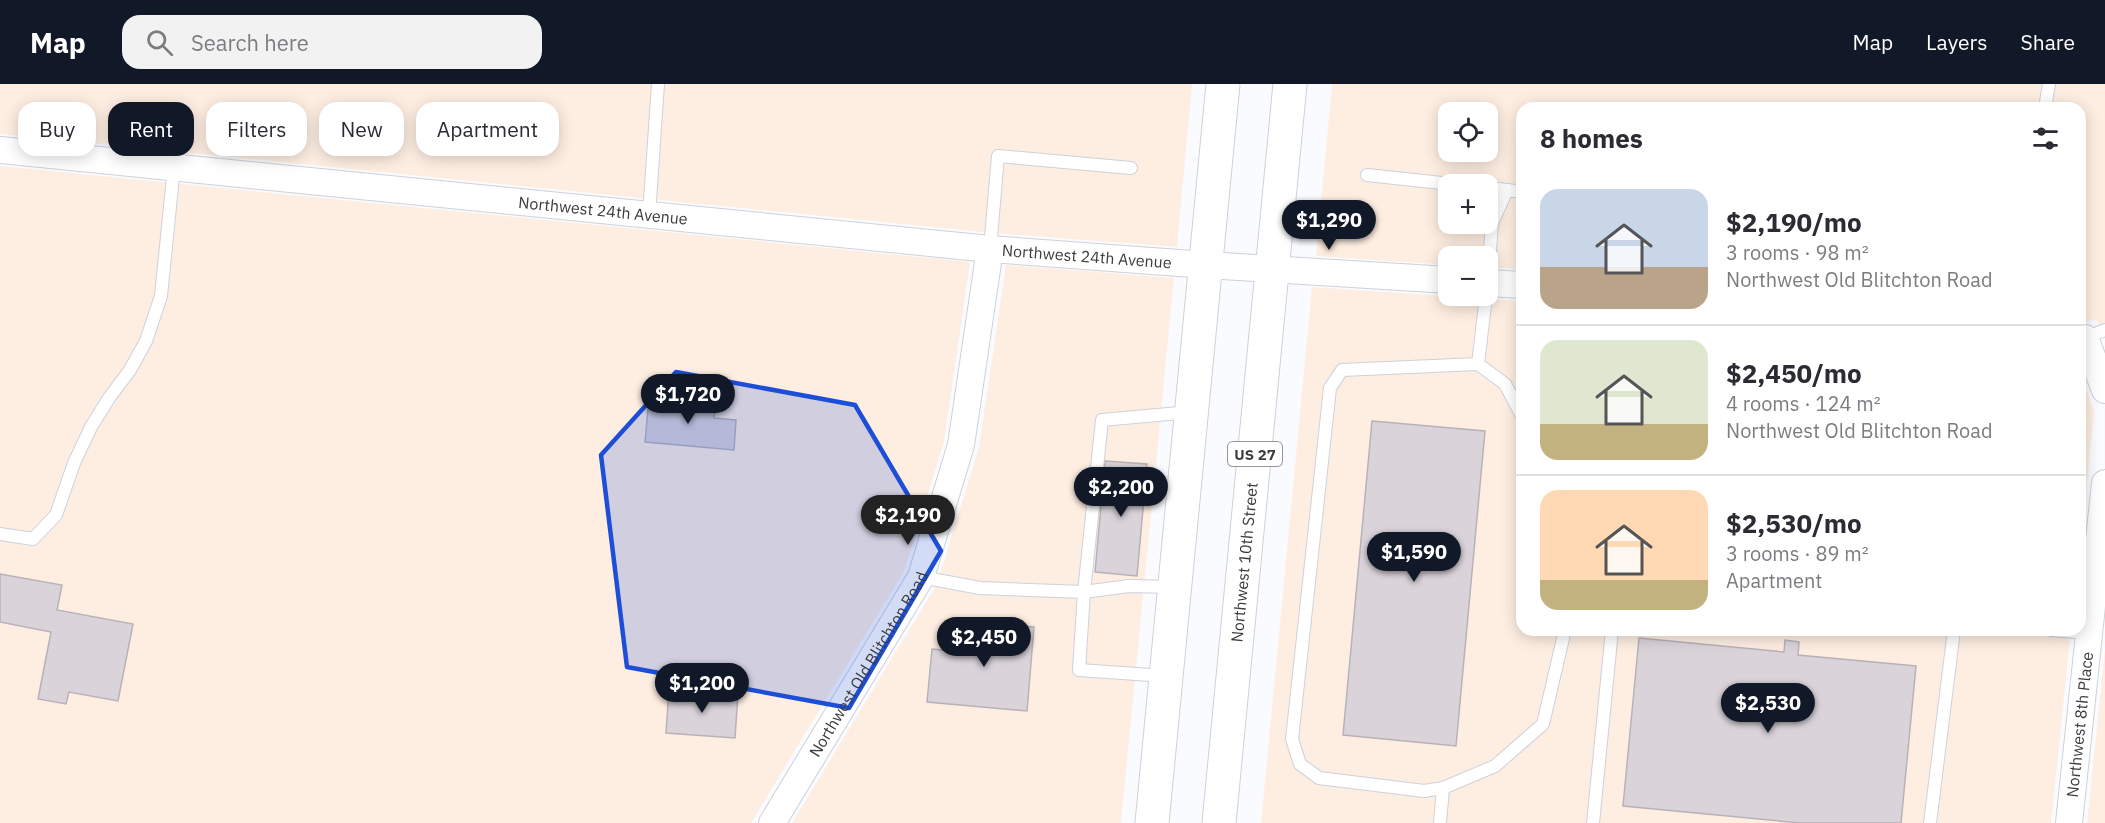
<!DOCTYPE html>
<html lang="en">
<head>
<meta charset="utf-8">
<style>
	body { margin:0; font-family:"IBM Plex Sans",sans-serif; background:#f2f2f3; color:#2b2b33; height:100vh; display:flex; flex-direction:column; font-size:22px; white-space:nowrap }
	* { box-sizing:border-box; margin:0 }
	p { font-size:20px; color:#7c7c81 }
	.icon { flex:none; width:33px; height:33px; fill:none; stroke:currentColor; stroke-width:2; stroke-linecap:round; stroke-linejoin:round }
	.map { position:relative; flex:1; overflow:hidden }
	.details { position:absolute; left:1516px; top:18px; width:570px; height:534px; display:flex; flex-direction:column; background:#fff; border-radius:18px; box-shadow:0 3px 15px #0003 }
	.details>* { flex:none }
	.banner { position:absolute; left:18px; top:18px; width:570px; height:54px; display:flex; gap:12px }
	.buttons { position:absolute; left:1438px; top:18px; display:grid; gap:12px }
	.buttons a { display:grid; place-items:center; width:60px; height:60px; border-radius:12px; background:#fff; box-shadow:0 3px 15px #0003; font-size:30px }
	.price { position:absolute; translate:-50% -51px; padding:0 14px; border-radius:21px; background:#111827; color:#fff; font-size:20px; line-height:39px; filter:drop-shadow(0 2px 3px #0008) }
	.price::after { content:''; position:absolute; left:50%; top:36px; width:18px; height:14px; margin-left:-9px; background:inherit; clip-path:polygon(0 0,100% 0,50% 100%) }
	.price.selected { background:#222; color:#fff }
	ul { padding:0; list-style:none }
	li { display:flex; align-items:center; gap:18px; height:150px; padding:0 24px }
	li+li { border-top:2px solid #e1e1e2 }
	li span { display:grid; place-items:center; flex:none; width:168px; height:120px; border-radius:18px; color:#555 }
	li>.icon { margin-inline-start:auto }
	span .icon { width:72px; height:72px; fill:#fffc; stroke-width:1 }
	li b { font-size:26px }
	h2 { display:flex; justify-content:space-between; align-items:center; height:72px; padding:0 24px; font-size:26px }
	.chip { padding:0 21px; border-radius:18px; background:#fff; box-shadow:0 3px 15px #0003; font-size:21px; line-height:54px }
	.chip.selected { background:#111827; color:#fff }
	header { display:flex; align-items:center; gap:36px; box-sizing:border-box; height:84px; padding:0 30px; background:#111827; color:#fff }
	header strong { font-size:28px }
	nav { display:flex; gap:33px; margin-inline-start:auto; font-size:21px }
	.search { width:420px; height:54px; background:#f2f2f3; display:flex; align-items:center; gap:15px; box-sizing:border-box; padding:0 21px; border-radius:18px; color:#7c7c81; font-size:22px }
	.map>svg:first-child { display:block }
	.commercial { fill:#feeee2; fill-rule:evenodd }
	.building { fill:#dad4da; stroke:#b8b2b8; stroke-width:1.5 }
	.lines { fill:none; stroke-linecap:round; stroke-linejoin:round }
	.service-casing { stroke:#cdd1d9; stroke-width:14 }
	.minor-casing { stroke:#cdd1d9; stroke-width:28 }
	.trunk-casing { stroke:#cdd1d9; stroke-width:35 }
	.service { stroke:#fff; stroke-width:12 }
	.minor { stroke:#fff; stroke-width:26 }
	.trunk { stroke:#fff; stroke-width:33 }
	.marked { fill:#1d4ed8; fill-opacity:0.2; stroke:#1d4ed8; stroke-width:4.5; stroke-linejoin:round }
	.labels { text-anchor:middle; dominant-baseline:central; stroke-width:5; stroke-linejoin:round; paint-order:stroke }
	.shield { fill:#fff; stroke:#767679; stroke-width:1.5 }
	.shield-label { font-size:15px; font-weight:bold; fill:#3b3c3f }
	.street-label { font-size:16px; fill:#3b3c3f; stroke:#fff }
</style>
</head>
<body>
<header>
<strong>Map</strong>
<div class="search"><svg class="icon" aria-label="search" viewBox="0 0 24 24"><circle cx="10" cy="10" r="6"/><path d="M15 15l6 6"/></svg>Search here</div>
<nav><a>Map</a><a>Layers</a><a>Share</a></nav>
</header>
<div class="map">
<svg width="2105" height="739" viewBox="0 0 2105 739">
	<rect width="100%" height="100%" fill="#fafbff"/>
	<g class="commercial">
		<path d="M0,0H1192L1177,163L992,149L0,50Z"/>
		<path d="M1332,0H2105V244L2099,242L2097,235L2085,238L2081,237L2080,24H1522V185L1488,183V172H1449V181L1316,172ZM1449,28H1488V68H1449ZM1449,100H1488V140H1449Z"/>
		<path d="M0,82L970,178L944,358L904,487L751,739H0Z"/>
		<path d="M1006,181L1174,194L1121,739H792L937,500L979,363Z"/>
		<path d="M1312,203L1522,217V546H2071L2051,739H1261Z"/>
		<path d="M2081,291L2094,328L2081,458L2080,291Z"/>
		<path d="M2105,566V739H2087Z"/>
	</g>
	<g class="building">
		<path d="M649,314L716,320L714,334L736,336L734,366L645,358Z"/>
		<path d="M1372,337L1485,347L1456,662L1343,651Z"/>
		<path d="M1105,377L1147,380L1137,492L1095,488Z"/>
		<path d="M0,490L62,501L57,526L133,540L118,617L69,608L66,620L38,615L51,548L0,538Z"/>
		<path d="M959,536L1034,543L1027,627L927,618L932,565L957,567Z"/>
		<path d="M1639,554L1784,568L1785,556L1799,558L1798,571L1916,582L1901,739H1800L1623,722Z"/>
		<path d="M669,605L738,610L735,654L666,649Z"/>
	</g>
	<g class="lines">
		<defs>
			<g id="service">
				<path d="M2045,24L2049,0"/>
				<path d="M1367,91L1451,100"/>
				<path d="M1488,104L1507,106"/>
				<path d="M649,131L658,0"/>
				<path d="M990,165L998,72L1131,84"/>
				<path d="M1488,195L1492,139L1507,106L1522,108"/>
				<path d="M2085,254L2105,246"/>
				<path d="M1478,280L1486,212"/>
				<path d="M1522,332L1505,300L1478,280L1342,286L1330,304L1292,655L1300,680L1319,694L1424,707L1443,704L1495,682L1543,640L1565,546"/>
				<path d="M0,450L33,455L56,431L74,379L91,343L109,314L130,286L146,257L161,212L174,83"/>
				<path d="M921,493L980,504L1084,508L1129,502L1173,503"/>
				<path d="M2051,546L2089,549"/>
				<path d="M1165,592L1079,586L1084,508L1102,336L1190,328"/>
				<path d="M1440,739L1443,704"/>
				<path d="M1593,739L1612,546"/>
				<path d="M1930,739L1954,546"/>
			</g>
			<g id="minor">
				<path id="s1" d="M0,66L990,165L1206,181L1449,196"/>
				<path d="M1488,199L1522,201"/>
				<path d="M2080,253L2085,254L2105,306"/>
				<path id="s2" d="M772,739L921,493L961,361L990,165"/>
				<path id="s3" d="M2069,739L2105,399"/>
			</g>
			<g id="trunk">
				<path d="M1152,739L1223,0"/>
				<path id="s4" d="M1219,739L1290,0"/>
			</g>
		</defs>
		<use href="#service" class="service-casing"/>
		<use href="#minor" class="minor-casing"/>
		<use href="#trunk" class="trunk-casing"/>
		<use href="#service" class="service"/>
		<use href="#minor" class="minor"/>
		<use href="#trunk" class="trunk"/>
	</g>
	<path class="marked" d="M676,288L855,321L941,467L849,624L627,583L601,371Z"/>
	<g class="labels">
		<rect class="shield" x="1228" y="358" width="54" height="24" rx="4.5"/>
		<g class="shield-label">
			<text x="1255" y="370">US 27</text>
		</g>
		<g class="street-label">
			<text stroke="none"><textPath href="#s1" startOffset="606">Northwest 24th Avenue</textPath></text>
			<text stroke="none"><textPath href="#s1" startOffset="1092">Northwest 24th Avenue</textPath></text>
			<text stroke="none"><textPath href="#s4" startOffset="262">Northwest 10th Street</textPath></text>
			<text stroke="none"><textPath href="#s2" startOffset="186">Northwest Old Blitchton Road</textPath></text>
			<text stroke="none"><textPath href="#s3" startOffset="99">Northwest 8th Place</textPath></text>
		</g>
	</g>
</svg>
<div class="buttons">
<a><svg class="icon" aria-label="locate" viewBox="0 0 24 24"><circle cx="12" cy="12" r="6"/><path d="M12 2v4M12 18v4M2 12h4M18 12h4"/></svg></a>
<a>+</a>
<a>−</a>
</div>
<b class="price" style="left:1329px;top:167px">$1,290</b>
<b class="price" style="left:688px;top:341px">$1,720</b>
<b class="price" style="left:1121px;top:434px">$2,200</b>
<b class="price selected" style="left:908px;top:462px">$2,190</b>
<b class="price" style="left:1414px;top:499px">$1,590</b>
<b class="price" style="left:984px;top:584px">$2,450</b>
<b class="price" style="left:702px;top:630px">$1,200</b>
<b class="price" style="left:1768px;top:650px">$2,530</b>
<div class="banner">
<a class="chip">Buy</a>
<a class="chip selected">Rent</a>
<a class="chip">Filters</a>
<a class="chip">New</a>
<a class="chip">Apartment</a>
</div>
<section class="details">
<h2>8 homes<svg class="icon" aria-label="filters" viewBox="0 0 24 24"><path d="M4 7h16M4 17h16"/><circle cx="9" cy="7" r="2"/><circle cx="15" cy="17" r="2"/></svg></h2>
<ul>
<li><span style="background:linear-gradient(#c9d6e8 65%,#b9a48a 0)"><svg class="icon" aria-label="home" viewBox="0 0 24 24"><path d="M3 11l9-7 9 7M6 9v11h12V9"/></svg></span><div><b>$2,190/mo</b><p>3 rooms · 98 m²</p><p>Northwest Old Blitchton Road</p></div></li>
<li><span style="background:linear-gradient(#dfe7d0 70%,#c2b280 0)"><svg class="icon" aria-label="home" viewBox="0 0 24 24"><path d="M3 11l9-7 9 7M6 9v11h12V9"/></svg></span><div><b>$2,450/mo</b><p>4 rooms · 124 m²</p><p>Northwest Old Blitchton Road</p></div></li>
<li><span style="background:linear-gradient(#ffd9b3 75%,#c2b280 0)"><svg class="icon" aria-label="home" viewBox="0 0 24 24"><path d="M3 11l9-7 9 7M6 9v11h12V9"/></svg></span><div><b>$2,530/mo</b><p>3 rooms · 89 m²</p><p>Apartment</p></div></li>
</ul>
</section>
</div>
</body>
</html>
